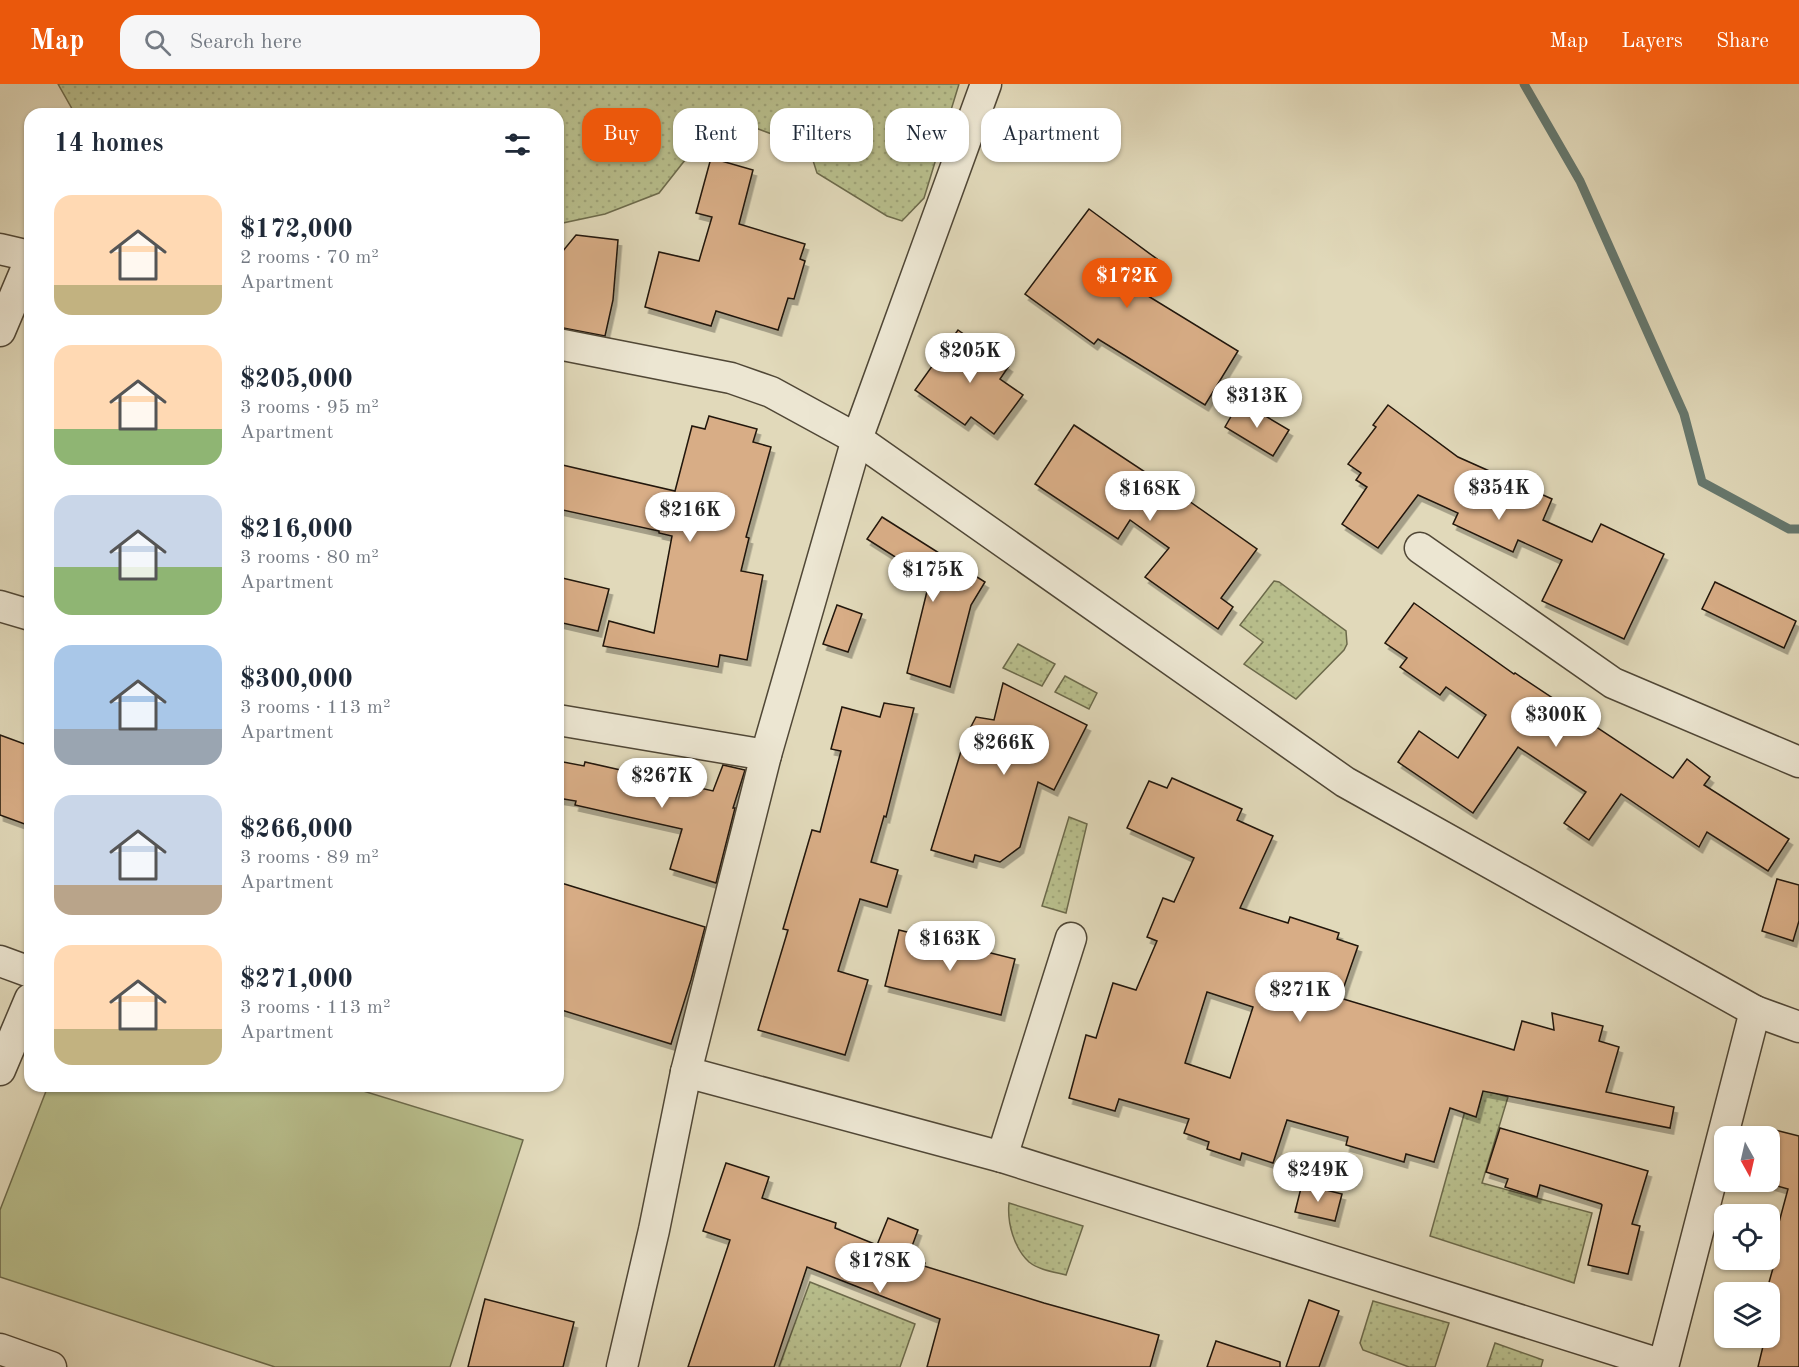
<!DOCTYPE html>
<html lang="en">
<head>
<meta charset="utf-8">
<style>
	body { margin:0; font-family:"Old Standard TT",serif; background:#f6f6f7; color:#1f2937; height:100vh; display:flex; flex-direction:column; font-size:22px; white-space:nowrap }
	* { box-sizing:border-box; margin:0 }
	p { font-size:20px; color:#747a83 }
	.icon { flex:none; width:33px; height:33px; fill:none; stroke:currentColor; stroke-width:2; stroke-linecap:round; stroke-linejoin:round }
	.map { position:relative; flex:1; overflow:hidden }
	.sheet { position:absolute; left:24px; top:24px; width:540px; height:984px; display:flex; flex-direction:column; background:#fff; border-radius:18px; box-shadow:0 2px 4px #0004 }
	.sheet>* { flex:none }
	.guide { position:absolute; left:582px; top:24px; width:570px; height:54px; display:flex; gap:12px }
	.needle { width:39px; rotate:172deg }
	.tools { position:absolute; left:1714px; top:1042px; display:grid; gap:12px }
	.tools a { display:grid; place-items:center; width:66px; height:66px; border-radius:12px; background:#fff; box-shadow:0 2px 4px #0004; font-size:30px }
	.price { position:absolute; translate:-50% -51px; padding:0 14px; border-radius:21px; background:#fff; color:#222; font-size:20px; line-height:39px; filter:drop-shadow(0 2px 3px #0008) }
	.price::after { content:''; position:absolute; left:50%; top:36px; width:18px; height:14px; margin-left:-9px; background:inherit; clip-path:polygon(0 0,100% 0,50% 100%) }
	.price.on { background:#ea580c; color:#fff }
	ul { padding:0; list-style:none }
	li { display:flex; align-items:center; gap:18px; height:150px; padding:0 30px }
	li span { display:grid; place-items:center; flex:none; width:168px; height:120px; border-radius:18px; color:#555 }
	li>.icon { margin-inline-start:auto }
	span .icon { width:72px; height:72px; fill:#fffc; stroke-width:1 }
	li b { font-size:26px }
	h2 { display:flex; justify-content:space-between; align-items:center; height:72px; padding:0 30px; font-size:26px }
	.pill { padding:0 21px; border-radius:18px; background:#fff; box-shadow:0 2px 4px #0004; font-size:21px; line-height:54px }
	.pill.on { background:#ea580c; color:#fff }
	header { display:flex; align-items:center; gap:36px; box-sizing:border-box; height:84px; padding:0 30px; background:#ea580c; color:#fff }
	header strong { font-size:28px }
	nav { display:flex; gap:33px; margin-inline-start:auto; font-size:21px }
	.search { width:420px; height:54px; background:#f6f6f7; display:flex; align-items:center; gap:15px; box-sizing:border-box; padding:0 21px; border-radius:18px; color:#747a83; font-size:22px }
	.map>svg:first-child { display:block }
	.grass { fill:url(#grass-dots); stroke:#6c6a4b; stroke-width:1.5 }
	.garden { fill:#b8be8c; stroke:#6c6a4b; stroke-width:1.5 }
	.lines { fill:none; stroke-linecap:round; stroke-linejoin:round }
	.stream { stroke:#66786e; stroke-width:9 }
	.building { fill:#d8ad86; stroke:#20160a; stroke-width:1.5; fill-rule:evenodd; filter:url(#shadow) }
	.minor-casing { stroke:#504736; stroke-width:33 }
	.minor { stroke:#ece6d2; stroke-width:30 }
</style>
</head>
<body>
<header>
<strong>Map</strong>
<div class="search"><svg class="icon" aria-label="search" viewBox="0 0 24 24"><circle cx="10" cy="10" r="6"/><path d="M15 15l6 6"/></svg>Search here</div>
<nav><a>Map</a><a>Layers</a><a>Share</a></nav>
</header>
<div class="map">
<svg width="1799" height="1283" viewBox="0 0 1799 1283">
	<defs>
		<pattern id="grass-dots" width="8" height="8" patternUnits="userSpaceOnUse" patternTransform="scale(1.5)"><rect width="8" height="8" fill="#b8be8c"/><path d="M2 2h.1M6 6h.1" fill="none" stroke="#9ea377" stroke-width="1.8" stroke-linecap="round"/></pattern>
		<filter id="shadow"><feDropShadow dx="3.5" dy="6" stdDeviation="0" flood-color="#0004"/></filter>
	</defs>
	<rect width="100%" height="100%" fill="#e1d9ba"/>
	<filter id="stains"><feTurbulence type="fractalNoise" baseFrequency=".00333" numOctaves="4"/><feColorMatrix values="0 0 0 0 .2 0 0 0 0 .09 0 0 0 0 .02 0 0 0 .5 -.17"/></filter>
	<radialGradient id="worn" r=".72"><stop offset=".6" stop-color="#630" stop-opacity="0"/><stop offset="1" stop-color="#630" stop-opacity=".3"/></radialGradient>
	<g class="grass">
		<path d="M58,0H959L924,114L902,137L887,132L817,89L809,64L753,43L704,52L659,109L605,130L558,140V30H75Z"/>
		<path d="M1274,497L1279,498L1346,547L1347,560L1344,566L1296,615L1244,580L1263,558L1240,541Z"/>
		<path d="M1018,560L1055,580L1042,602L1003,584Z"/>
		<path d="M1065,592L1097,609L1089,625L1055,608Z"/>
		<path d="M1069,733L1087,740L1066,829L1042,822Z"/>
		<path d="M1472,1002L1508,1013L1482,1099L1592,1129L1574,1199L1430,1152Z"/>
		<path d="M1009,1119L1083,1142L1066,1191C1054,1188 1039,1186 1029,1178C1014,1164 1007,1139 1009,1119Z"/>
		<path d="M810,1198L915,1240L900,1283H779Z"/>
		<path d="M1373,1217L1449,1239L1435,1283H1409L1363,1266L1360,1259Z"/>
		<path d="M1495,1259L1543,1276L1541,1283H1487Z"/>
	</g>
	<path class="garden" d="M48,1002H347L523,1056L450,1283H275L0,1193V1126Z"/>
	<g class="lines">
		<path class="stream" d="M1524,0L1580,97L1684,330L1702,398L1789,445H1799"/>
	</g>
	<g class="building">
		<path d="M711,74L753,86L739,140L805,160L800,175L805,177L794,215L788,214L778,246L716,227L711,242L645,223L659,168L699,177L712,133L696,129Z"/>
		<path d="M1089,125L1157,175L1135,204L1238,267L1205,321L1098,255L1094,260L1025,210Z"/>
		<path d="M576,151L618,156L613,216L605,252L558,243V173Z"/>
		<path d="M958,246L1009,282L1000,295L1023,311L994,350L971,333L965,341L915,306Z"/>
		<path d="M1240,317L1289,346L1273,372L1225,343Z"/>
		<path d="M1388,321L1458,373L1552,415L1543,436L1592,458L1601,440L1664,470L1624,555L1542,517L1562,476L1518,456L1513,468L1453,440L1458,429L1418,411L1378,464L1342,440L1367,403L1356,396L1361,389L1348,380L1376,343L1373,341Z"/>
		<path d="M709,332L757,345L753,358L771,363L746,453L749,454L741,487L763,491L747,576L720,571L718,583L603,562L609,537L654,549L672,452L659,449V447L558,425V380L675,407L692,342L705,345Z"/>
		<path d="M1074,341L1189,417L1257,465L1221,514L1233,523L1218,545L1145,493L1169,464L1130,436L1118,455L1035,400Z"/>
		<path d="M882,433L985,498L971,521L950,603L907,589L930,495L867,455Z"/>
		<path d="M558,493L609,505L598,547L558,538Z"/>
		<path d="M1715,498L1796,537L1784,564L1702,525Z"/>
		<path d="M1414,519L1514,590L1515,589L1673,694L1687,675L1710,693L1704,701L1789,755L1768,787L1707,748L1699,763L1621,710L1589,756L1564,739L1586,708L1518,663L1473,729L1398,678L1419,647L1458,674L1486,631L1446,603L1440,611L1400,583L1407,574L1385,559Z"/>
		<path d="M837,521L862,530L848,568L823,560Z"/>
		<path d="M1003,599L1087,641L1054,706L1038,698L1020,763L1000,778L975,771L973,778L931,766L965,654L976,633L994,636Z"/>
		<path d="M884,619L914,624L886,733L884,732L871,778L898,786L887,823L860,815L838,887L868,896L845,971L758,946L788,846L783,845L812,746L820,748L841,667L831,665L842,623L880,633Z"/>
		<path d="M0,651L30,662V742L0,731Z"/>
		<path d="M558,677L584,682L585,678L713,707L723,681L745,686L733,724H735L716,799L670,785L682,745L575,721L576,717L558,714Z"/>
		<path d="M1172,694L1242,725L1237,736L1273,752L1240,824L1288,839L1290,833L1339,849L1337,855L1358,862L1340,914L1514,966L1522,937L1554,946L1552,929L1603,942L1599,957L1619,963L1606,1008L1674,1023L1670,1044L1483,1007L1476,1033L1450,1024L1434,1078L1406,1070L1404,1078L1346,1061L1348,1053L1287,1036L1273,1079L1242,1069L1240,1076L1207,1065L1209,1058L1184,1049L1189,1035L1119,1015L1115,1027L1069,1014L1086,951L1096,954L1113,899L1136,906L1157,857L1147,853L1163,814L1174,818L1194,774L1127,744L1149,697L1167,704ZM1207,908L1253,923L1230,994L1185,979Z"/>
		<path d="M1777,795L1799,801V837L1793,857L1762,847Z"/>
		<path d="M558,798L705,843L691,896L671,960L558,925Z"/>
		<path d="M899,846L1015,875L1001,931L885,902Z"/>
		<path d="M1500,1044L1648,1087L1632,1140L1640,1142L1628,1190L1588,1181L1602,1121L1601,1120L1540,1101L1537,1113L1505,1103L1508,1095L1486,1088Z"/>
		<path d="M1775,1046L1799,1052V1283H1758L1765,1254H1770V1209H1766L1777,1170L1771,1168L1788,1105L1770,1100V1068Z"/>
		<path d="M726,1079L769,1093L762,1114L836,1139L835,1144L877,1161L888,1134L918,1146L908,1173L925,1179L924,1182L1044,1219L1159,1251L1150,1283H927L940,1235L807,1183L774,1283H688L730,1156L703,1147Z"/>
		<path d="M1302,1100L1342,1110L1335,1137L1295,1128Z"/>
		<path d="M485,1215L574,1238L563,1283H468Z"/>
		<path d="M1309,1216L1339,1227L1319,1283H1286Z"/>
		<path d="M1216,1257L1280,1278V1283H1207Z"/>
	</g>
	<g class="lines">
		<defs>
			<g id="minor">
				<path d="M0,165L30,172"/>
				<path d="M0,247L30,176"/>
				<path d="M558,260L731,294L771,308L857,355L1345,698L1755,927L1799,943"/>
				<path d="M1420,464L1613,599L1799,678"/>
				<path d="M0,522L30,531"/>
				<path d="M558,636L766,671"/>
				<path d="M0,877L30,888"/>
				<path d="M0,986L30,915"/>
				<path d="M686,988L1002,1073L1663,1281"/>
				<path d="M1002,1073L1071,854"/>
				<path d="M0,1265L51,1283"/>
				<path d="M622,1283L654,1146L686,988L766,671L857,355L986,0"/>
				<path d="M1663,1283L1755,927"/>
			</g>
		</defs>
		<use href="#minor" class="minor-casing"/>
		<use href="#minor" class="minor"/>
	</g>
	<rect width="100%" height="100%" filter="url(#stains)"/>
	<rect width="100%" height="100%" fill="url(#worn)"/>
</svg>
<div class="tools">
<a><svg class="needle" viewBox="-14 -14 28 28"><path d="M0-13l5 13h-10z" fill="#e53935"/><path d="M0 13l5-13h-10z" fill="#747a83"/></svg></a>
<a><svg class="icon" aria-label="locate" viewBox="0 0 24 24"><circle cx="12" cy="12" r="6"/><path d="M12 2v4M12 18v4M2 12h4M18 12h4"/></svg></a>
<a><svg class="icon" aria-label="layers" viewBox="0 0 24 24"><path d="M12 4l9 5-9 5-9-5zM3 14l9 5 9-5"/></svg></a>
</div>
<b class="price on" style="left:1127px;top:225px">$172K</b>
<b class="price" style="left:970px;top:300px">$205K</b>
<b class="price" style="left:1257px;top:345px">$313K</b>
<b class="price" style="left:1499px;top:437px">$354K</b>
<b class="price" style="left:1150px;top:438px">$168K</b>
<b class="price" style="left:690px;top:459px">$216K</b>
<b class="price" style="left:933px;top:519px">$175K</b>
<b class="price" style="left:1556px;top:664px">$300K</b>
<b class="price" style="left:1004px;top:692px">$266K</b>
<b class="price" style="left:662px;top:725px">$267K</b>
<b class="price" style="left:950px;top:888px">$163K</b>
<b class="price" style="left:1300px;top:939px">$271K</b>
<b class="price" style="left:1318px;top:1119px">$249K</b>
<b class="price" style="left:880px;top:1210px">$178K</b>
<div class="guide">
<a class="pill on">Buy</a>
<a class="pill">Rent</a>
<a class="pill">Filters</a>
<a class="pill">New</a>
<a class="pill">Apartment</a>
</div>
<section class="sheet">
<h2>14 homes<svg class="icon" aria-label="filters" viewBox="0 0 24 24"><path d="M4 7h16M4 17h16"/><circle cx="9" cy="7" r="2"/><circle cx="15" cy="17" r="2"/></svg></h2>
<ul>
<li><span style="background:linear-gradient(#ffd9b3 75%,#c2b280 0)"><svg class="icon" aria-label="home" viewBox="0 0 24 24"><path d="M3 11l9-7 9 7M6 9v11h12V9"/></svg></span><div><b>$172,000</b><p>2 rooms · 70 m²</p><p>Apartment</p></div></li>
<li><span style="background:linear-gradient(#ffd9b3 70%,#8fb573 0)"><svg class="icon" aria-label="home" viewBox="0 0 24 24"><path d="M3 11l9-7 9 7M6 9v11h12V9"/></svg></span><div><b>$205,000</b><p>3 rooms · 95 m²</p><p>Apartment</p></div></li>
<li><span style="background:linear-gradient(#c9d6e8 60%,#8fb573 0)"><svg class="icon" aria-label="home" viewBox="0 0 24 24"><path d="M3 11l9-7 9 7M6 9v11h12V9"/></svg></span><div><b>$216,000</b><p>3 rooms · 80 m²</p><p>Apartment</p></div></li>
<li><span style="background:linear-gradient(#a9c7e8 70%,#9aa5b1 0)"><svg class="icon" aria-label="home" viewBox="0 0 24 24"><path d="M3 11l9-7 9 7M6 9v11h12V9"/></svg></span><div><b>$300,000</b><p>3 rooms · 113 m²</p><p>Apartment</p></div></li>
<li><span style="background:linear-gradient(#c9d6e8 75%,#b9a48a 0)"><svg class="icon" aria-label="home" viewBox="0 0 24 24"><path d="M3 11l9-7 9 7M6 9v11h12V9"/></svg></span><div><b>$266,000</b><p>3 rooms · 89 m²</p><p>Apartment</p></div></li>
<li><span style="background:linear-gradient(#ffd9b3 70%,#c2b280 0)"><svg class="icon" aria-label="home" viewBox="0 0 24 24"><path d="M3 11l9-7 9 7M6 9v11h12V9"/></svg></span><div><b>$271,000</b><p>3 rooms · 113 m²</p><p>Apartment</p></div></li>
</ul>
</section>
</div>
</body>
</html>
